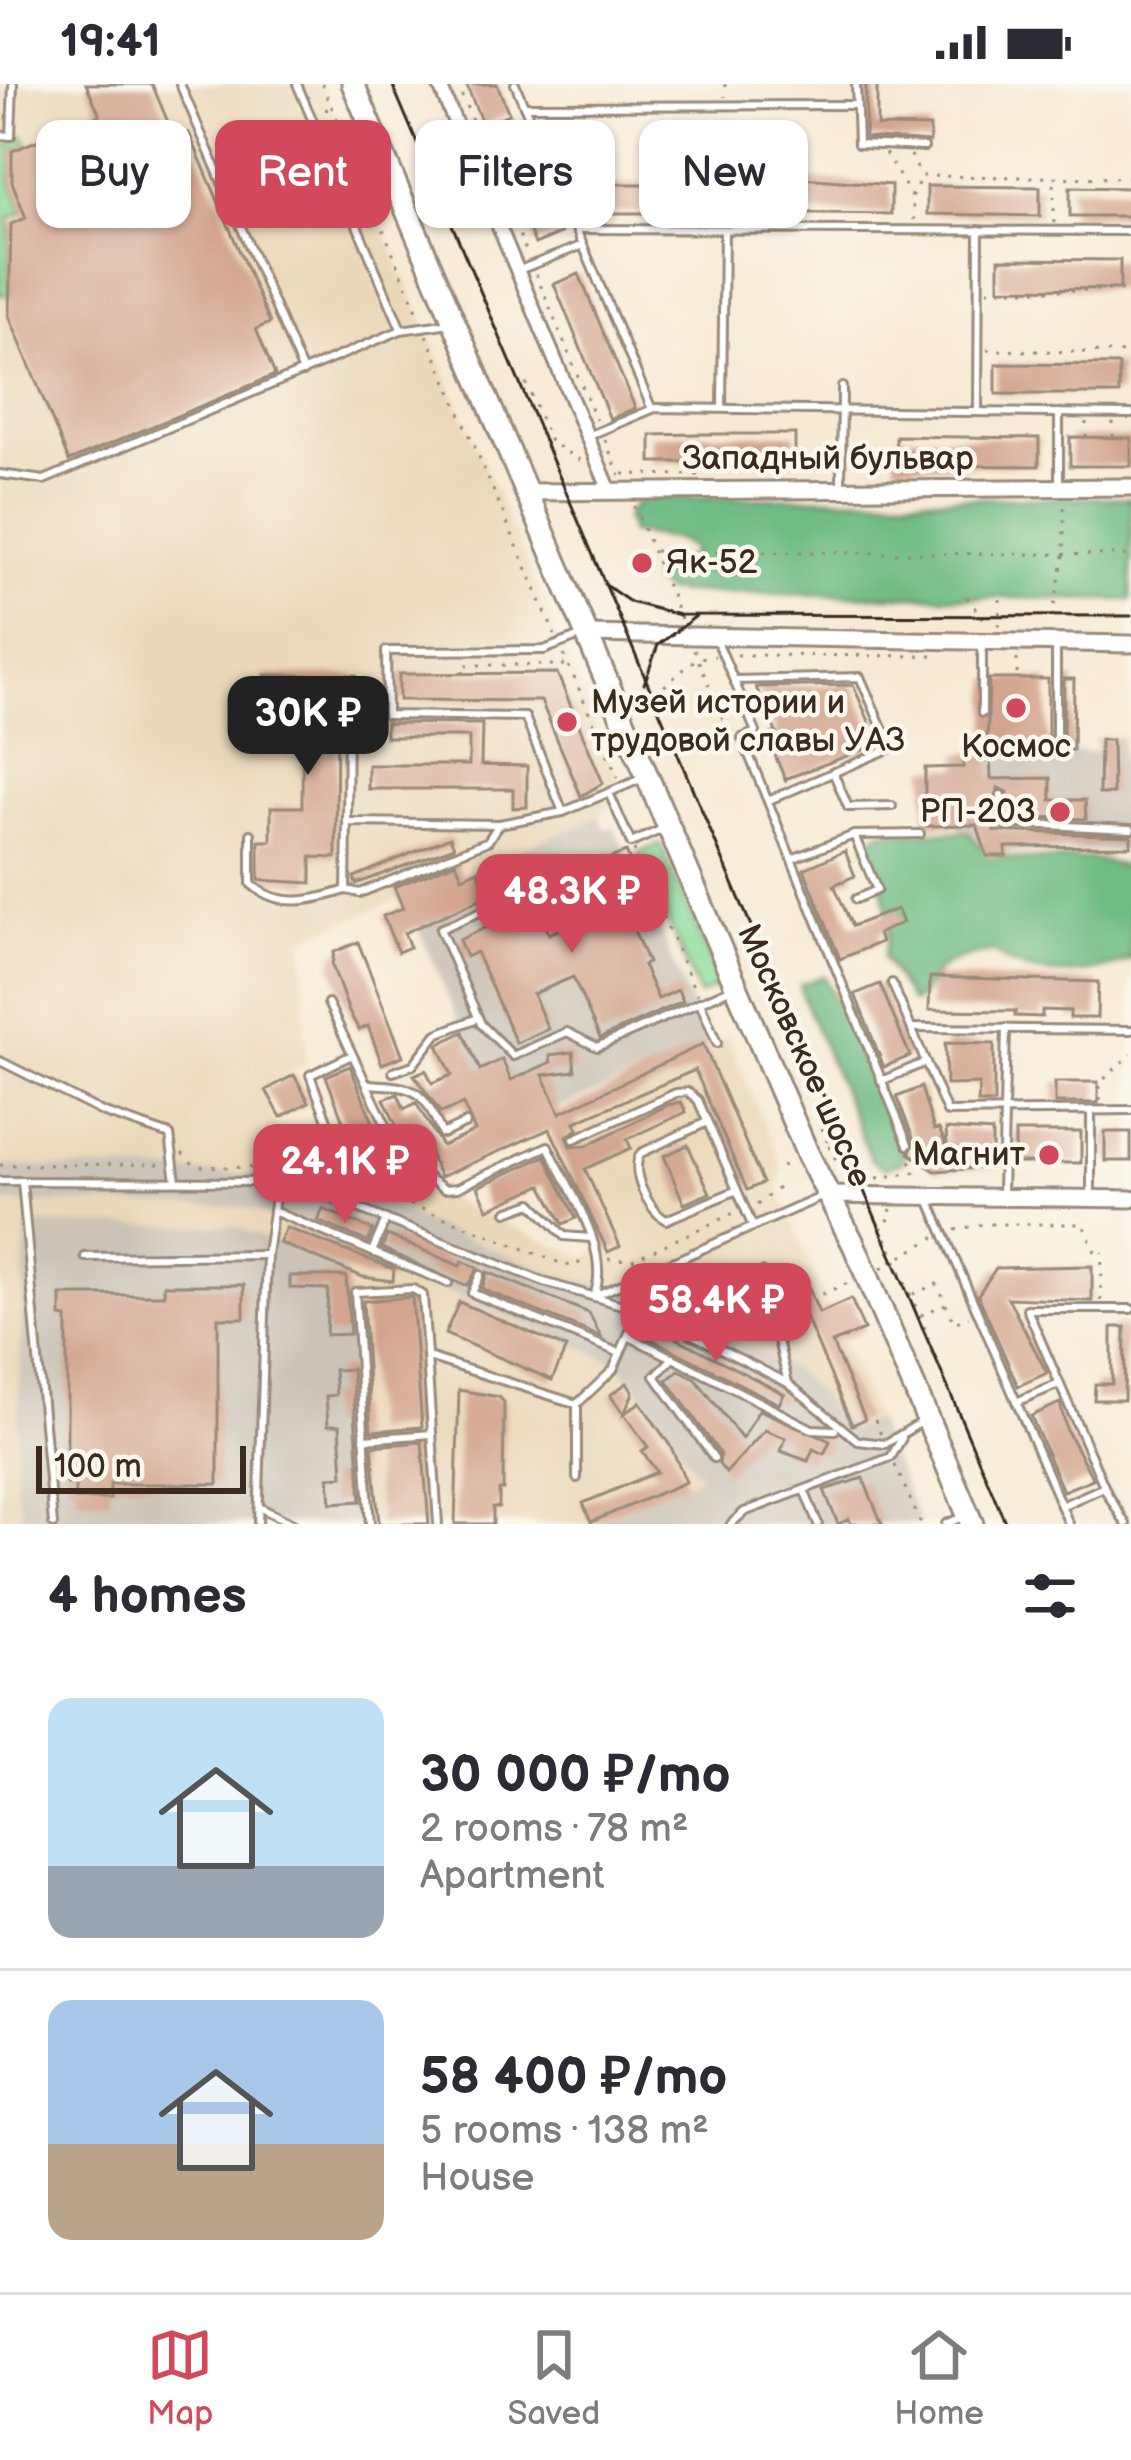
<!DOCTYPE html>
<html lang="en">
<head>
<meta charset="utf-8">
<style>
	body { margin:0; font-family:"Balsamiq Sans",sans-serif; background:#f7f7f7; color:#2b2b33; height:100vh; display:flex; flex-direction:column; font-size:45px; white-space:nowrap }
	* { box-sizing:border-box; margin:0 }
	p { font-size:39px; color:#7c7c81 }
	.icon { flex:none; width:66px; height:66px; fill:none; stroke:currentColor; stroke-width:2; stroke-linecap:round; stroke-linejoin:round }
	.map { position:relative; height:1440px; overflow:hidden }
	.side { display:flex; flex-direction:column; background:#fff; flex:1 }
	.side>* { flex:none }
	.hud { position:absolute; left:36px; top:36px; width:1059px; height:108px; display:flex; gap:24px }
	.scale { position:absolute; left:36px; bottom:30px; width:210px; box-sizing:border-box; padding-left:12px; border:6px solid #3b2a1e; border-top:0; font-size:33px; line-height:42px; white-space:nowrap; color:#3b2a1e; -webkit-text-stroke:9px #fbf7ec; paint-order:stroke }
	.price { position:absolute; translate:-50% -102px; padding:0 27px; border-radius:24px; background:#d1495b; color:#fff; font-size:39px; line-height:78px; filter:drop-shadow(0 3px 6px #0008) }
	.price::after { content:''; position:absolute; left:50%; top:72px; width:36px; height:27px; margin-left:-18px; background:inherit; clip-path:polygon(0 0,100% 0,50% 100%) }
	.price.active { background:#222; color:#fff }
	ul { padding:0; list-style:none }
	li { display:flex; align-items:center; gap:36px; height:300px; padding:0 48px }
	li+li { border-top:3px solid #e1e1e2 }
	li span { display:grid; place-items:center; flex:none; width:336px; height:240px; border-radius:24px; color:#555 }
	li>.icon { margin-inline-start:auto }
	span .icon { width:144px; height:144px; fill:#fffc; stroke-width:1 }
	li b { font-size:51px }
	h2 { display:flex; justify-content:space-between; align-items:center; height:144px; padding:0 48px; font-size:51px }
	.pill { padding:0 42px; border-radius:24px; background:#fff; box-shadow:0 3px 9px #0004; font-size:42px; line-height:108px }
	.pill.active { background:#d1495b; color:#fff }
	.status { display:flex; justify-content:space-between; align-items:center; height:84px; padding:0 60px; background:#fff; direction:ltr }
	.status svg { height:33px; fill:currentColor }
	.tab-bar { display:flex; justify-content:space-around; align-items:center; height:168px; border-top:3px solid #e1e1e2; background:#fff; font-size:33px; color:#7c7c81 }
	.tab-bar a { display:grid; justify-items:center; gap:6px }
	.tab-bar .active { color:#d1495b }
	.map>svg:first-child { display:block }
	.built { fill:#ebd8ba }
	.industrial { fill:#cbc3b8 }
	.green { fill:#8bdc9c; stroke:#63835d; stroke-width:3 }
	.forest { fill:#70bc84; stroke:#567351; stroke-width:3 }
	.building { fill:#d3a48f }
	.lines { fill:none; stroke-linecap:round; stroke-linejoin:round }
	.service-casing { stroke:#998a7a; stroke-width:12 }
	.minor-casing { stroke:#998a7a; stroke-width:18 }
	.tertiary-casing { stroke:#998a7a; stroke-width:21 }
	.primary-casing { stroke:#998a7a; stroke-width:27 }
	.path { stroke:#998a7a; stroke-width:3; stroke-dasharray:3 9; stroke-linecap:butt }
	.service { stroke:#fff; stroke-width:6 }
	.minor { stroke:#fff; stroke-width:12 }
	.tertiary { stroke:#fff; stroke-width:15 }
	.primary { stroke:#fff; stroke-width:21 }
	.tram { stroke:#3b2a1e; stroke-width:3 }
	.poi-dot { fill:#d1495b; stroke:#fbf7ec; stroke-width:4.5 }
	.labels { text-anchor:middle; dominant-baseline:central; stroke-width:9; stroke-linejoin:round; paint-order:stroke }
	.street-label { font-size:33px; fill:#3b2a1e; stroke:#fbf7ec }
	.poi-label { font-size:33px; fill:#3b2a1e; stroke:#fbf7ec; text-anchor:start }
</style>
</head>
<body>
<div class="status"><b>19:41</b><svg viewBox="0 0 49 12"><path d="M0 12V9h3v3zM5 12V6h3v6zM10 12V3h3v9zM15 12V0h3v12zM26 1h20v11H26zM47 4h2v5h-2z"/></svg></div>
<div class="map">
<svg width="1131" height="1440" viewBox="0 0 1131 1440">
	<rect width="100%" height="100%" fill="#fbf7ec"/>
	<filter id="ink" filterUnits="userSpaceOnUse"><feTurbulence type="fractalNoise" baseFrequency=".00833" numOctaves="2"/><feDisplacementMap in="SourceGraphic" scale="24" xChannelSelector="R" yChannelSelector="G"/><feConvolveMatrix kernelMatrix="1 2 1 2 8 2 1 2 1" color-interpolation-filters="sRGB"/></filter>
	<filter id="wash" filterUnits="userSpaceOnUse"><feTurbulence type="fractalNoise" baseFrequency=".004" numOctaves="4" result="noise"/><feDisplacementMap in="SourceGraphic" scale="48" xChannelSelector="R" yChannelSelector="G"/><feGaussianBlur stdDeviation="2.7" result="paint"/><feColorMatrix in="noise" values="0 0 0 0 0 0 0 0 0 0 0 0 0 0 0 0 0 1.4 0 .05"/><feComposite in="paint" operator="in"/></filter>
	<g filter="url(#wash)">
		<rect width="100%" height="100%" fill="#f7ead5"/>
		<g class="built">
			<path d="M0,0H322L622,703L599,733L304,854L306,980L263,1006L275,1042L586,1174L598,1164L541,1037L727,953L782,1082L779,1105L875,1336L853,1346L794,1287L647,1211L562,1192L312,1093L0,1081Z"/>
			<path d="M0,1118L245,1123L620,1280L701,1393L592,1440H362L345,1187L15,1404L25,1440H0Z"/>
		</g>
		<g class="industrial">
			<path d="M1097,653H1122V725L1131,726V767L960,769L958,670L1096,668Z"/>
			<path d="M599,733L605,745L613,742L626,768L708,961L506,1047L405,813Z"/>
			<path d="M0,1081L312,1093L561,1192L647,1211L795,1287L852,1346L875,1336L921,1440H592L700,1392L620,1280L245,1123L0,1118Z"/>
			<path d="M26,1140L235,1142L345,1187L362,1440H25L15,1404Z"/>
		</g>
		<g class="green">
			<path d="M24,52L28,60L12,67L11,98L23,128L9,134V210H0V66Z"/>
			<path d="M660,760L721,901L699,911L639,769Z"/>
		</g>
		<g class="forest">
			<path d="M641,414H1131V516L666,508L653,499L655,486L684,478L694,466L676,455L630,449L626,431Z"/>
			<path d="M881,748H969C998,801 1087,755 1131,788V875C1092,893 1029,899 994,868C976,871 950,874 937,888C925,900 927,910 912,919L883,873C897,833 880,797 866,759Z"/>
			<path d="M824,892L905,1071L902,1078L884,1084L872,1077L801,909L800,901Z"/>
		</g>
		<g id="blocks">
			<g class="building">
				<path d="M86,0H152L175,55L189,49L270,239L256,245L275,291L69,377L9,232L11,140L26,134L12,98V67L100,31Z"/>
				<path d="M466,0H497L509,30L483,41Z"/>
				<path d="M866,0H877V42L930,43V58L865,53Z"/>
				<path d="M534,84L561,149L535,160L508,95Z"/>
				<path d="M788,93L891,101V130L740,128L741,100H788Z"/>
				<path d="M599,100H708L707,129H599Z"/>
				<path d="M927,102L1040,103V132L927,130Z"/>
				<path d="M1070,103L1131,104V132H1070Z"/>
				<path d="M999,175L1120,176V205L999,204Z"/>
				<path d="M579,190L635,324L610,335L554,200Z"/>
				<path d="M996,280L1119,281V310H996Z"/>
				<path d="M699,350H795V378H651V351Z"/>
				<path d="M896,352L1039,354V382L895,381Z"/>
				<path d="M1070,353L1131,354V382H1070Z"/>
				<path d="M557,589L603,699L581,712L541,617L399,616V590Z"/>
				<path d="M265,591H356V618H337L336,774L311,773V799L259,796V757H271V723H302L303,620H265Z"/>
				<path d="M989,595H1048V654L1055,661L1063,655L1064,595H1074L1073,666H987Z"/>
				<path d="M853,601L879,660L785,695L767,652L776,648L756,603Z"/>
				<path d="M386,639L482,640L481,681L527,682V723L513,724V705H368V681H469V653H386Z"/>
				<path d="M1100,656H1112L1113,710H1099Z"/>
				<path d="M963,669H990L991,695L1051,694V716H1085L1086,735L1036,733L1035,724H1009L1008,708L998,704L994,747L1131,752V762L1006,763V772H987L977,741L925,742V684L963,683Z"/>
				<path d="M450,753L454,763L356,800L354,793Z"/>
				<path d="M845,767L855,792L834,801L852,842L897,825L903,838L878,850L881,858L840,875L804,785Z"/>
				<path d="M626,768L638,795L616,805L648,879L643,881L658,915L678,906L683,917L600,954L573,893L533,910L548,945L516,959L476,868L466,873L459,856L536,820L549,850L578,837L560,794Z"/>
				<path d="M456,778L462,793L478,786L489,811L404,849L410,863L398,868L383,832L403,824L394,803Z"/>
				<path d="M358,858L403,972L382,980L368,942L359,946L349,928L332,881L334,868Z"/>
				<path d="M930,893L1098,898L1097,934H1070V927L1042,926V933L1015,932V927L929,926Z"/>
				<path d="M880,900L910,972L884,983L855,910Z"/>
				<path d="M463,948L480,986L502,975L511,996L551,978L550,971L573,968L575,987L543,991L560,1029L703,960L763,1099L747,1106L695,986L575,1038L578,1045L567,1052L571,1062H586L668,1021L681,1018L686,1028L627,1055L631,1064L585,1085L620,1162L608,1168L550,1045L440,1093L429,1067L423,1070L420,1062L408,1067L384,1015L398,1010L404,1025L416,1019L442,1062L475,1047L463,1020L441,1029L414,991L426,986L432,999L452,991L438,961Z"/>
				<path d="M945,959L994,960V1019H978L979,1000L946,1001Z"/>
				<path d="M350,982L373,1039L354,1046L346,1045L326,992Z"/>
				<path d="M294,991L309,1018L281,1033L266,1006Z"/>
				<rect x="1055" y="998" width="43" height="21"/>
				<path d="M921,1003L934,1046L939,1045L947,1063L946,1045L992,1048V1083L935,1087L909,1069L915,1059L897,1013Z"/>
				<rect x="1015" y="1048" width="66" height="31"/>
				<rect x="1105" y="1048" width="26" height="29"/>
				<path d="M688,1061L710,1109L684,1120L664,1072Z"/>
				<path d="M545,1072L576,1134L563,1140L542,1101L488,1125L478,1103Z"/>
				<path d="M323,1125L373,1146L368,1158L318,1137Z"/>
				<path d="M286,1144L394,1185L393,1197L363,1193L279,1159Z"/>
				<path d="M387,1151L460,1182L462,1177L478,1184L468,1201L461,1200L382,1164Z"/>
				<path d="M1092,1182V1217L1008,1214L1047,1289L1018,1302L978,1211L996,1184Z"/>
				<path d="M487,1188L589,1229L601,1253L482,1205Z"/>
				<path d="M290,1192H346L350,1250L326,1251L328,1205L290,1204Z"/>
				<path d="M807,1200L819,1229L851,1215L864,1246L832,1259L865,1335L852,1341L794,1205Z"/>
				<path d="M164,1201H244V1234H218V1400H110V1415H75V1400H67V1234L61,1233V1211H164Z"/>
				<path d="M412,1213L422,1343L371,1347L363,1217Z"/>
				<path d="M459,1218L566,1264L552,1296L445,1250Z"/>
				<path d="M655,1243L784,1310L779,1320L649,1254Z"/>
				<path d="M1112,1243H1125L1124,1316H1094L1095,1300H1112Z"/>
				<path d="M352,1285L361,1417L331,1419L329,1393L343,1392L340,1341H328L326,1312L336,1311L334,1286Z"/>
				<path d="M679,1286L695,1294L742,1355L759,1326L830,1357L824,1370L813,1365L808,1377L781,1367L786,1354L765,1346L726,1389L719,1380L720,1370L667,1296Z"/>
				<path d="M627,1299L633,1309L624,1330L640,1318L671,1363L686,1398L591,1438L583,1419L657,1388L642,1367L648,1363L610,1311Z"/>
				<path d="M459,1306L499,1313L504,1318L503,1406H499V1423H493V1440H455Z"/>
				<path d="M1060,1319L1067,1347L1093,1395L1063,1407L1031,1332Z"/>
				<path d="M422,1358L429,1440H379L372,1362Z"/>
				<path d="M863,1394L882,1440H851L849,1435L838,1440L824,1406Z"/>
			</g>
		</g>
	</g>
	<g filter="url(#ink)">
		<use href="#blocks" fill-opacity="0" stroke="#998a7a" stroke-width="3"/>
		<g class="lines">
			<defs>
				<g id="service">
					<path d="M180,0L303,288"/>
					<path d="M297,0L401,245"/>
					<path d="M515,0L651,323"/>
					<path d="M856,0L858,60L924,63"/>
					<path d="M524,22L855,21"/>
					<path d="M0,51L11,52L13,0"/>
					<path d="M344,80L382,83"/>
					<path d="M476,80L538,55"/>
					<path d="M333,84L344,80L368,50"/>
					<path d="M576,145L1131,147"/>
					<path d="M519,186L583,161"/>
					<path d="M722,324L724,146"/>
					<path d="M978,328L979,146"/>
					<path d="M588,352L655,324L1131,330"/>
					<path d="M0,390L44,396L401,246L450,239"/>
					<path d="M841,402L842,303"/>
					<path d="M1059,403V329"/>
					<path d="M580,552L544,566L386,567L387,631L525,633L563,728L643,694"/>
					<path d="M717,557L756,648L742,654L908,1061"/>
					<path d="M982,559V629"/>
					<path d="M734,596L860,593L891,664L769,716"/>
					<path d="M1056,654V563"/>
					<path d="M833,688L848,723L892,722"/>
					<path d="M609,709L631,759L665,744"/>
					<path d="M1001,711L1002,739L1131,745"/>
					<path d="M347,738L348,637"/>
					<path d="M251,750V800C279,825 313,817 346,806L347,738L499,740L563,728"/>
					<path d="M854,751L920,750"/>
					<path d="M794,774L854,751L877,806L856,815"/>
					<path d="M346,806L360,809L488,757L498,741"/>
					<path d="M559,832L545,800L440,845L481,940L513,972L567,948L597,963L730,905"/>
					<path d="M892,899L947,1028L1131,1026"/>
					<path d="M700,918L717,959"/>
					<path d="M328,919L402,1075L444,1105L457,1104L548,1062C568,1105 612,1165 594,1212"/>
					<path d="M913,944L1131,946"/>
					<path d="M352,971L310,991L333,1052L359,1054L386,1042"/>
					<path d="M0,977L102,1028L170,1051L176,1097"/>
					<path d="M393,988L413,981L437,950L478,934"/>
					<path d="M881,997L926,978"/>
					<path d="M369,1000C418,1003 422,1005 442,1050L466,1039"/>
					<path d="M707,1038L641,1069C629,1087 648,1126 666,1136L737,1106"/>
					<path d="M574,1055L676,1009L688,1008L698,1016L753,1143"/>
					<path d="M0,1097L292,1098L544,1198L649,1229L788,1299L858,1357L885,1360L920,1339"/>
					<path d="M22,1097L53,1440"/>
					<path d="M1002,1109L1006,944"/>
					<path d="M1091,1111V1028"/>
					<path d="M928,1113L1069,1440"/>
					<path d="M273,1127L448,1199"/>
					<path d="M507,1128L532,1119L564,1152L590,1154"/>
					<path d="M372,1168L386,1135"/>
					<path d="M85,1173L267,1171"/>
					<path d="M762,1188L788,1299"/>
					<path d="M480,1191L472,1209L620,1269"/>
					<path d="M597,1211L821,1113"/>
					<path d="M628,1252L673,1274"/>
					<path d="M428,1273L577,1320"/>
					<path d="M1016,1318L1059,1300"/>
					<path d="M364,1355L432,1350"/>
					<path d="M714,1374L655,1292L673,1274L812,1345L835,1346"/>
					<path d="M577,1394V1320L613,1286L639,1226"/>
					<path d="M804,1406L818,1440"/>
					<path d="M1061,1422L1104,1403"/>
					<path d="M259,1423L293,1440"/>
					<path d="M258,1440L267,1171L277,1098"/>
					<path d="M370,1440L355,1208L413,1205L423,1211L438,1440"/>
					<path d="M731,1440L744,1428L891,1373L902,1354"/>
					<path d="M946,1440L965,1432"/>
					<path d="M1126,1440L1107,1409L1027,1225H1131"/>
				</g>
				<path id="minor" d="M439,0L610,407"/>
				<g id="tertiary">
					<path d="M526,408L1131,403"/>
					<path d="M585,550L1131,560"/>
					<path d="M827,1111L1131,1115"/>
				</g>
				<path id="primary" d="M353,0L808,1071L854,1161L972,1440"/>
			</defs>
			<use href="#service" class="service-casing"/>
			<use href="#minor" class="minor-casing"/>
			<use href="#tertiary" class="tertiary-casing"/>
			<use href="#primary" class="primary-casing"/>
			<g class="path">
				<path d="M322,0L347,59"/>
				<path d="M457,0L484,65"/>
				<path d="M725,0V13"/>
				<path d="M326,39L327,13"/>
				<path d="M885,69L912,113L914,136"/>
				<path d="M911,71L920,90"/>
				<path d="M492,85L527,170"/>
				<path d="M360,90L419,231"/>
				<path d="M912,113L921,92L1131,94"/>
				<path d="M1054,139V94"/>
				<path d="M536,190L596,336"/>
				<path d="M987,206H1131"/>
				<path d="M427,251L555,551"/>
				<path d="M987,266L1131,269"/>
				<path d="M526,299L550,358L581,377"/>
				<path d="M1086,353V337"/>
				<path d="M1113,353V337"/>
				<path d="M605,356L620,392"/>
				<path d="M623,390L698,391"/>
				<path d="M634,422L681,535"/>
				<path d="M655,467L1131,471"/>
				<path d="M967,513L987,540"/>
				<path d="M1052,533L1064,471V417"/>
				<path d="M999,542L1000,514"/>
				<path d="M694,566L732,657"/>
				<path d="M564,571L618,694"/>
				<path d="M737,571L937,572"/>
				<path d="M1017,575V593"/>
				<path d="M463,590V581H567"/>
				<path d="M655,610L697,574L715,572"/>
				<path d="M784,697L796,692"/>
				<path d="M634,766L697,911"/>
				<path d="M1100,1017V999L1131,970"/>
				<path d="M822,1044L828,1059"/>
				<path d="M829,1062L835,1074L851,1067L861,1093L873,1092"/>
				<path d="M182,1069L195,1082L323,1086L565,1181L576,1182L585,1173"/>
				<path d="M0,1081L162,1080"/>
				<path d="M782,1082L788,1080"/>
				<path d="M877,1094L915,1088L907,1069"/>
				<path d="M757,1121L778,1104"/>
				<path d="M890,1125L893,1132L881,1142L929,1254"/>
				<path d="M955,1146L983,1140H1083L1095,1168"/>
				<path d="M608,1175L632,1176L736,1128"/>
				<path d="M881,1185L935,1153"/>
				<path d="M822,1210L848,1199"/>
				<path d="M913,1210L937,1200L954,1239L969,1233"/>
				<path d="M1101,1217L1102,1168"/>
				<path d="M921,1231L946,1220"/>
				<path d="M875,1336L881,1351"/>
				<path d="M895,1381L921,1440"/>
			</g>
			<use href="#service" class="service"/>
			<use href="#minor" class="minor"/>
			<use href="#tertiary" class="tertiary"/>
			<use href="#primary" class="primary"/>
			<g class="tram">
				<path d="M392,0L1006,1440"/>
				<path d="M604,500L630,518L679,531L1131,532"/>
				<path d="M644,600L658,561L696,532"/>
			</g>
		</g>
	</g>
	<g class="poi-dot">
		<circle cx="642" cy="479" r="12"/>
		<circle cx="1016" cy="624" r="12"/>
		<circle cx="567" cy="638" r="12"/>
		<circle cx="1060" cy="728" r="12"/>
		<circle cx="1049" cy="1071" r="12"/>
	</g>
	<g class="labels">
		<g class="street-label">
			<text x="828" y="375">Западный бульвар</text>
			<text transform="translate(804 972) rotate(66)">Московское шоссе</text>
		</g>
		<g class="poi-label">
			<text x="666" y="479">Як-52</text>
			<text x="591" y="619">Музей истории и<tspan x="591" dy="38">трудовой славы УАЗ</tspan></text>
			<text x="1016" y="663" text-anchor="middle">Космос</text>
			<text x="1036" y="728" text-anchor="end">РП-203</text>
			<text x="1025" y="1071" text-anchor="end">Магнит</text>
		</g>
	</g>
</svg>
<div class="scale">100 m</div>
<b class="price active" style="left:308px;top:694px">30K ₽</b>
<b class="price" style="left:572px;top:872px">48.3K ₽</b>
<b class="price" style="left:345px;top:1142px">24.1K ₽</b>
<b class="price" style="left:716px;top:1281px">58.4K ₽</b>
<div class="hud">
<a class="pill">Buy</a>
<a class="pill active">Rent</a>
<a class="pill">Filters</a>
<a class="pill">New</a>
</div>
</div>
<section class="side">
<h2>4 homes<svg class="icon" aria-label="filters" viewBox="0 0 24 24"><path d="M4 7h16M4 17h16"/><circle cx="9" cy="7" r="2"/><circle cx="15" cy="17" r="2"/></svg></h2>
<ul>
<li><span style="background:linear-gradient(#bfe0f5 70%,#9aa5b1 0)"><svg class="icon" aria-label="home" viewBox="0 0 24 24"><path d="M3 11l9-7 9 7M6 9v11h12V9"/></svg></span><div><b>30 000 ₽/mo</b><p>2 rooms · 78 m²</p><p>Apartment</p></div></li>
<li><span style="background:linear-gradient(#a9c7e8 60%,#b9a48a 0)"><svg class="icon" aria-label="home" viewBox="0 0 24 24"><path d="M3 11l9-7 9 7M6 9v11h12V9"/></svg></span><div><b>58 400 ₽/mo</b><p>5 rooms · 138 m²</p><p>House</p></div></li>
</ul>
</section>
<nav class="tab-bar">
<a class="active"><svg class="icon" aria-label="map" viewBox="0 0 24 24"><path d="M3 6l6-2 6 2 6-2v14l-6 2-6-2-6 2zM9 4v14M15 6v14"/></svg>Map</a>
<a><svg class="icon" aria-label="saved" viewBox="0 0 24 24"><path d="M7 4h10v16l-5-4-5 4z"/></svg>Saved</a>
<a><svg class="icon" aria-label="home" viewBox="0 0 24 24"><path d="M3 11l9-7 9 7M6 9v11h12V9"/></svg>Home</a>
</nav>
</body>
</html>
